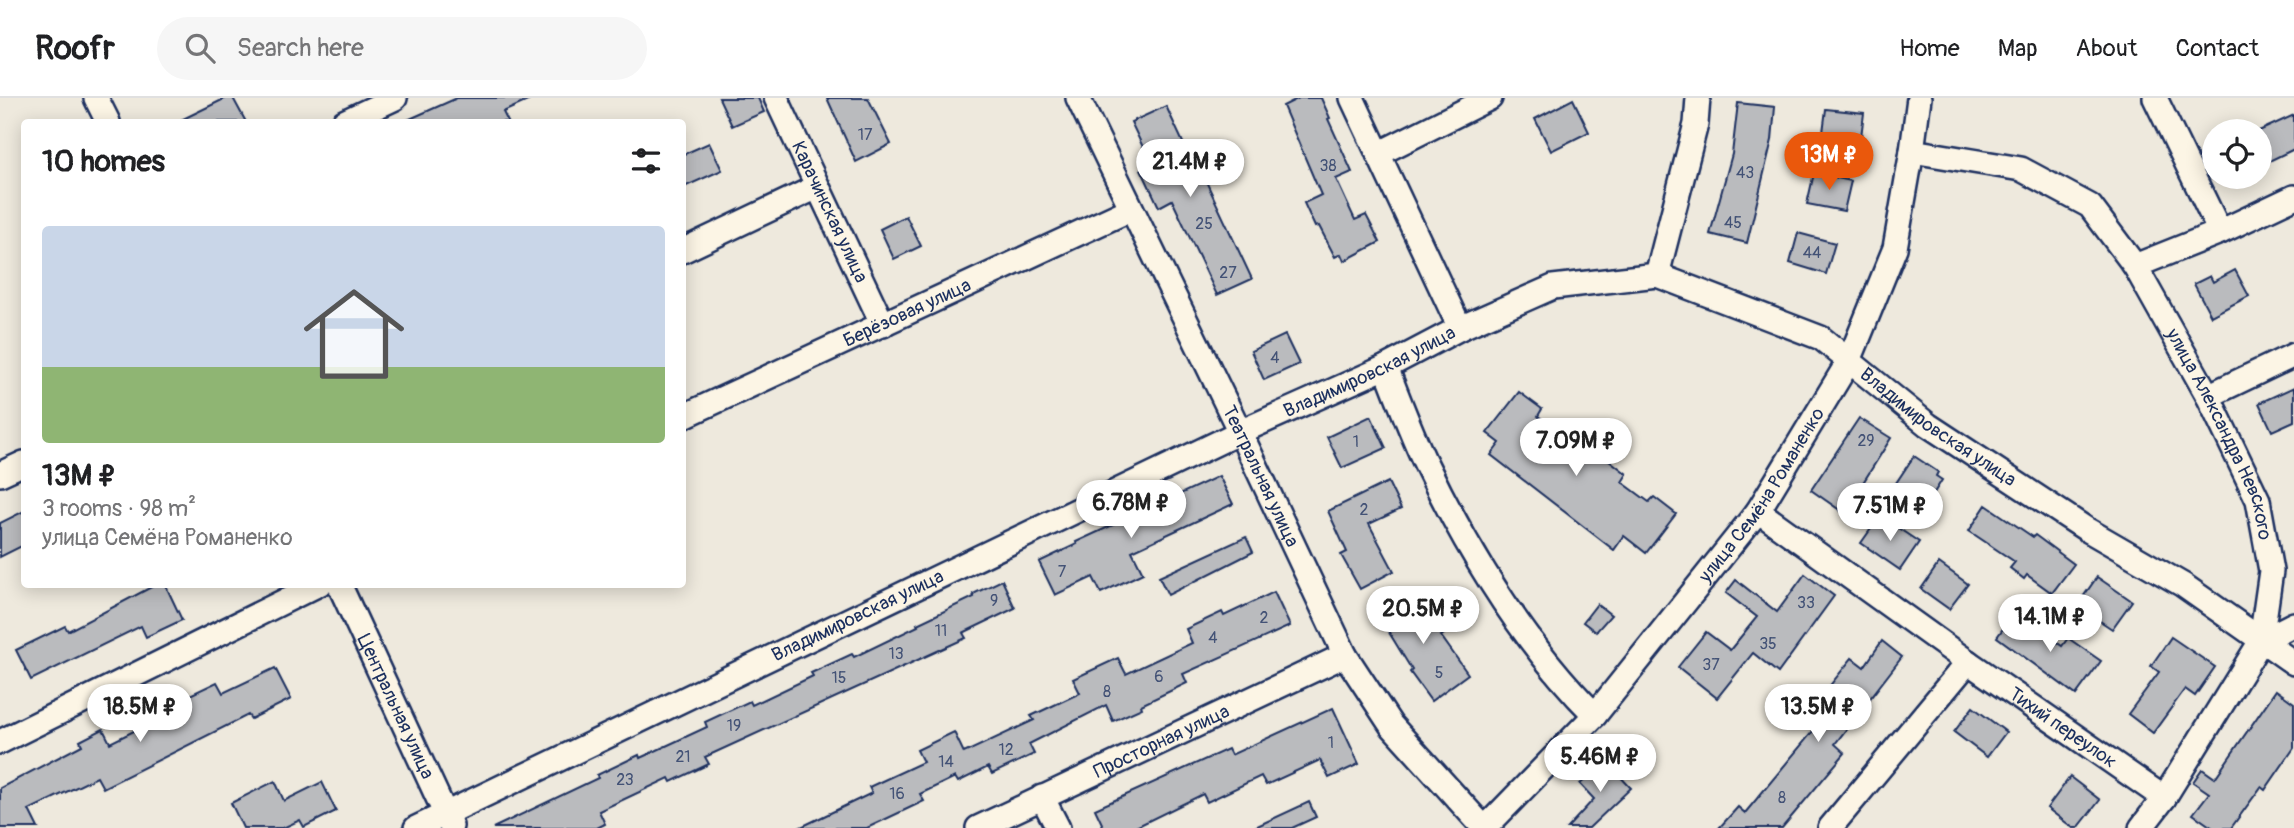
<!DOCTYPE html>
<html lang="en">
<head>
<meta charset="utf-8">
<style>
	body { margin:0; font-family:Pangolin,sans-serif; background:#f6f6f6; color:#202124; height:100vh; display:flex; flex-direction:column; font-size:26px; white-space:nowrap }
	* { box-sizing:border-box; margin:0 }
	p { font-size:23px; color:#757577 }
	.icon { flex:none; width:38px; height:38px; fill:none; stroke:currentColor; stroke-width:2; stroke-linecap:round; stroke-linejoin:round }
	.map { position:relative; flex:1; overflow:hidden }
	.side { position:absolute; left:21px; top:21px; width:665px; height:469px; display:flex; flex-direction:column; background:#fff; border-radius:7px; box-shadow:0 4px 18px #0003 }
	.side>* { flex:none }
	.fabs { position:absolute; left:2202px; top:21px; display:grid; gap:14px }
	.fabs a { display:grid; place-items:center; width:70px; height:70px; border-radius:50%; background:#fff; box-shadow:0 4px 18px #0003; font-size:35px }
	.price { position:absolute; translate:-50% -60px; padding:0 16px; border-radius:24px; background:#fff; color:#222; font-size:23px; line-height:46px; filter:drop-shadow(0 2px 4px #0008) }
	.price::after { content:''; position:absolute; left:50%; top:42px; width:21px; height:16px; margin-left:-10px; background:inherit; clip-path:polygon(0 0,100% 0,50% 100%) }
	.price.on { background:#ea580c; color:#fff }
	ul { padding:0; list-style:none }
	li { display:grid; align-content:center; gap:14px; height:371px; padding:0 21px }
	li+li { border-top:2px solid #e0e0e0 }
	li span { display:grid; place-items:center; height:217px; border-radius:7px; color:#555 }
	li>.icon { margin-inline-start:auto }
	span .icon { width:126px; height:126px; fill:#fffc; stroke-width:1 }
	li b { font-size:30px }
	h2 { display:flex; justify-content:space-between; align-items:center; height:84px; padding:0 21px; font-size:30px }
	header { display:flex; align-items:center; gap:42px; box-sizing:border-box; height:98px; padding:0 35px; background:#fff; border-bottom:2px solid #e0e0e0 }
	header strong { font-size:33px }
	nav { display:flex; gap:38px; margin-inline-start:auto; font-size:24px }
	.search { width:490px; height:63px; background:#f6f6f6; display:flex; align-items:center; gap:18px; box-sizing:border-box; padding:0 24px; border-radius:38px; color:#757577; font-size:26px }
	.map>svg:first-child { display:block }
	.building { fill:#babbbe; stroke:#1b2f5e; stroke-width:2 }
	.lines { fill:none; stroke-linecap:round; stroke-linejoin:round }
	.minor-casing { stroke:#1b2f5e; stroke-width:28 }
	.minor { stroke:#fcf5e5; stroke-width:23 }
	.labels { text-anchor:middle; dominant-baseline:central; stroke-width:5; stroke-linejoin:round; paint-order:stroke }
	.number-label { font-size:16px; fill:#435276 }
	.street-label { font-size:19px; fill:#1b2f5e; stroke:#fcf5e5 }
</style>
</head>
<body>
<header>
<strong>Roofr</strong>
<div class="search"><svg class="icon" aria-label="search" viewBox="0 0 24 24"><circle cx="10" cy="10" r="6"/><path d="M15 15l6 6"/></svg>Search here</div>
<nav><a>Home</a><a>Map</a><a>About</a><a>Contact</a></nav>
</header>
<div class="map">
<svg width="2294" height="730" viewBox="0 0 2294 730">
	<rect width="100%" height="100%" fill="#eee9dd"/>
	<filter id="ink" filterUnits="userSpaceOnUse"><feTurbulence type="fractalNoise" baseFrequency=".0143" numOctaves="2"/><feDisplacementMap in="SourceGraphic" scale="14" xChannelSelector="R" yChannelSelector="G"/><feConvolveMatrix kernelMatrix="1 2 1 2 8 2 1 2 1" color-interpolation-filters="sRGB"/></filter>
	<g filter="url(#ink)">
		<g class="building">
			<path d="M226,0H233L246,24H177Z"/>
			<path d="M457,0H534L503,14L508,24H403Z"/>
			<path d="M719,0H758L764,14L732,28Z"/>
			<path d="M827,0H868L891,46L856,64Z"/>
			<path d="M1299,0H1321L1330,20L1328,21L1352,74L1336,81L1355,122L1366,117L1380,144L1344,163L1341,156L1335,159L1319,128L1315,129L1304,105L1321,97L1283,8Z"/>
			<path d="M1573,1L1589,34L1551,53L1535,21Z"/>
			<path d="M1738,5L1775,9L1772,42L1747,145L1710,136L1732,56Z"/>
			<path d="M1166,8L1185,49L1189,47L1252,181L1217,197L1172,102L1159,109L1141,71L1151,66L1131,24Z"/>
			<path d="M1826,11L1864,15L1860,47L1822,42Z"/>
			<path d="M2294,17V51L2259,68V33Z"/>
			<path d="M709,45L722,72L682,90V57Z"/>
			<path d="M1814,75L1851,83L1844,113L1807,106Z"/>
			<path d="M906,118L921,148L894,161L880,131Z"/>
			<path d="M1798,135L1835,145L1826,176L1790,165Z"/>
			<path d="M2235,172L2249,198L2211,218L2194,186L2210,178L2213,184Z"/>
			<path d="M1285,237L1299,266L1264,282L1251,253Z"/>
			<path d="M2294,289V323L2272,333L2259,305Z"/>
			<path d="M1519,294L1542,311L1538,318L1561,335L1567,329L1627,376L1622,384L1649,404L1654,399L1676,416L1646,455L1624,438L1614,452L1491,357L1500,345L1487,335Z"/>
			<path d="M1371,318L1386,350L1342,370L1327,339Z"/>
			<path d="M1859,320L1891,340L1844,415L1811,392Z"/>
			<path d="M1914,358L1938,374L1936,378L1942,382L1927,406L1896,385Z"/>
			<path d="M1219,378L1233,406L1132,453L1143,475L1101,495L1093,479L1055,497L1039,464L1077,446L1076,444Z"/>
			<path d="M1388,384L1401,411L1369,426L1394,473L1360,491L1341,457L1347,454L1328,413Z"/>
			<path d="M1986,407L2033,439L2035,437L2074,466L2052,495L2027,477L2024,481L2010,470L2015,464L1969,433Z"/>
			<path d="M24,413V447L0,459V425Z"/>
			<path d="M1880,418L1919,444L1900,472L1861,445Z"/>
			<path d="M1246,439L1253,454L1168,497L1159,479Z"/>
			<path d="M1939,465L1968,486L1949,511L1921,491Z"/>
			<path d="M1805,476L1834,498L1778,575L1753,555L1717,600L1678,569L1706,534L1730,552L1757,519L1726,495L1736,482L1777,514Z"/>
			<path d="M2097,479L2132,503L2112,531L2091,517L2088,521L2074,512Z"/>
			<path d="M1002,482L1015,510L963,535L966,540L705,659L709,666L671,684L669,680L599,713L605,726L597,730H493L598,680L597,677L639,657L640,660L707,629L705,624L750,603L752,607L813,578L811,575L852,556L854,559L918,528L917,526L974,499L973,496Z"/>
			<path d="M157,486H165L182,522L146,539L141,528L31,582L16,552L65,528L68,533Z"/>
			<path d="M1274,494L1290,528L1183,576L1187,585L1141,607L1142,610L1113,623L1106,607L1029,646L1034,656L992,676L988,669L958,684L955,679L920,696L924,703L867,730H799L872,695L869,689L923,664L917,652L954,634L964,655L1034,622L1031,618L1080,595L1073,581L1118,560L1126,576L1192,545L1186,531L1222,514L1224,518Z"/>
			<path d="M1418,494L1444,536L1441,538L1468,576L1431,603L1410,574L1412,572L1379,518Z"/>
			<path d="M1597,506L1611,517L1596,534L1583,524Z"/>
			<path d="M2015,514L2062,548L2068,540L2101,563L2076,597L1997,539Z"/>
			<path d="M2171,539L2215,569L2195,598L2185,591L2153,635L2128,616L2159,574L2151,568Z"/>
			<path d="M1882,543L1902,559L1835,646L1845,655L1782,730H1719L1738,709L1745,715L1828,615L1816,605L1852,560L1864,569Z"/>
			<path d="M275,570L291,601L251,621L248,617L103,690L97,679L29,712L38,730H0V690L82,647L80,643L103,631L110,645L136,632L129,617L165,599L169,607L217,584L223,595Z"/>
			<path d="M2276,592L2294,605V650L2265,692L2261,689L2231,730H2213L2193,716L2209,695L2193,684L2202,671L2215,680Z"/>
			<path d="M1973,609L2006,634L1987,659L1954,634Z"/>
			<path d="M1333,610L1359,666L1329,680L1320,662L1266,687L1261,678L1207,704L1203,696L1134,730H1104L1095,711L1228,651L1231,657Z"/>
			<path d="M1603,660L1631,690L1589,730H1567L1594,701L1580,686L1587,680L1585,677Z"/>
			<path d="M2070,679L2100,702L2078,730H2073L2047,710Z"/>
			<path d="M275,683L284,703L322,684L336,713L304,729L300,722L283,730H243L231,705Z"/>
			<path d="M1309,704L1316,719L1292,730H1253Z"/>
		</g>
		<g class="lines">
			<defs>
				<g id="minor">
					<path d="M96,0L108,24"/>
					<path id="s1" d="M776,0L883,227"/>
					<path id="s2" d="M1078,0L1240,334L1345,557L1391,627L1484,730"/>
					<path d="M1352,0L1460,230"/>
					<path d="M2155,0L2220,134"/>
					<path d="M344,24L395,0"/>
					<path id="s3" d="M1912,53L2021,71L2090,108L2135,168L2208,298L2258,402L2271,473L2261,543L2164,700L2141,730"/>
					<path d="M1378,56L1490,0"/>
					<path d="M682,153L817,89"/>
					<path d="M2135,168L2220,134L2294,99"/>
					<path d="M1657,177L1696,26L1698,0"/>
					<path d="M1386,269C1398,300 1410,332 1424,362C1468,454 1523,545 1595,617"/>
					<path d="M2208,298L2294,257"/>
					<path id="s4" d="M682,319L1131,111"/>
					<path d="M0,376L24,365"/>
					<path id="s5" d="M1758,413L1968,564L2164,700"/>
					<path id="s6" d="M339,486L451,728"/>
					<path d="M2261,543L2294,526"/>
					<path d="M0,644L319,486"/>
					<path d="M1042,699L1058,730"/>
					<path id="s7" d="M416,730L1240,334L1386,269L1460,230L1553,189L1657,177L1821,240L1928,327L2086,431L2183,487L2294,565"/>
					<path id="s8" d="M978,730L1345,557"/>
					<path id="s9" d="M1485,730L1595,617L1758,413L1849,263L1895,150L1912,53L1919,0"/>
					<path d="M1830,730L1968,564"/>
				</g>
			</defs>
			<use href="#minor" class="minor-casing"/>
			<use href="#minor" class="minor"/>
		</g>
	</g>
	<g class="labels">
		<g class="number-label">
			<text x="865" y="37">17</text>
			<text x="1328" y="68">38</text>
			<text x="1745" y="75">43</text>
			<text x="1733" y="125">45</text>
			<text x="1204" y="126">25</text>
			<text x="1812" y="155">44</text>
			<text x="1228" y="175">27</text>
			<text x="1275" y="260">4</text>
			<text x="1866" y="343">29</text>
			<text x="1356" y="344">1</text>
			<text x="1364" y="412">2</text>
			<text x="1062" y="474">7</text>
			<text x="994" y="503">9</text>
			<text x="1806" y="505">33</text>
			<text x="1264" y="520">2</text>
			<text x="941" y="533">11</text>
			<text x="1213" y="540">4</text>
			<text x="1768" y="546">35</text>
			<text x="896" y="556">13</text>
			<text x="1711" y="567">37</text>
			<text x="1439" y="575">5</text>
			<text x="1159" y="579">6</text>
			<text x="839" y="580">15</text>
			<text x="1107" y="594">8</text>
			<text x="734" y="628">19</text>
			<text x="1331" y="645">1</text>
			<text x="1006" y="652">12</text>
			<text x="683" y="659">21</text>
			<text x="946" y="664">14</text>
			<text x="625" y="682">23</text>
			<text x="897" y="696">16</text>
			<text x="1782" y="700">8</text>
		</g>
		<g class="street-label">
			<text stroke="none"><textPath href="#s1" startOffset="126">Карачинская улица</textPath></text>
			<text stroke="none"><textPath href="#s4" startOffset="248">Берёзовая улица</textPath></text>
			<text stroke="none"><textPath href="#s7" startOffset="1057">Владимировская улица</textPath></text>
			<text stroke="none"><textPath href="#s7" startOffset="1687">Владимировская улица</textPath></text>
			<text stroke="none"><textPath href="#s3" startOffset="453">улица Александра Невского</textPath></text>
			<text stroke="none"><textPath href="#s2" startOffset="420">Театральная улица</textPath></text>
			<text stroke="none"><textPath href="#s9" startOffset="434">улица Семёна Романенко</textPath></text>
			<text stroke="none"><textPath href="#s7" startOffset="490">Владимировская улица</textPath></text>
			<text stroke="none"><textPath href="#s6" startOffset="135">Центральная улица</textPath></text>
			<text stroke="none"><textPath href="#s5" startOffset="374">Тихий переулок</textPath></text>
			<text stroke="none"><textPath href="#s8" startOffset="203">Просторная улица</textPath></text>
		</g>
	</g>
</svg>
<div class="fabs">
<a><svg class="icon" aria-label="locate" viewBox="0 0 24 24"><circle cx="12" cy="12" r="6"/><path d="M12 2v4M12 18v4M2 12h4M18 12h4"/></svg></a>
</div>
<b class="price on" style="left:1829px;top:94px">13M ₽</b>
<b class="price" style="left:1190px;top:101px">21.4M ₽</b>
<b class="price" style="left:1576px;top:380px">7.09M ₽</b>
<b class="price" style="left:1131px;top:442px">6.78M ₽</b>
<b class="price" style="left:1890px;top:445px">7.51M ₽</b>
<b class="price" style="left:1423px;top:548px">20.5M ₽</b>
<b class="price" style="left:2050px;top:556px">14.1M ₽</b>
<b class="price" style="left:140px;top:646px">18.5M ₽</b>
<b class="price" style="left:1818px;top:646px">13.5M ₽</b>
<b class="price" style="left:1600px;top:696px">5.46M ₽</b>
<section class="side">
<h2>10 homes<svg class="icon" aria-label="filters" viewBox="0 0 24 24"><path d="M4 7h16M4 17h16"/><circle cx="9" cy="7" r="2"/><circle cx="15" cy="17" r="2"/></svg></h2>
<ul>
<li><span style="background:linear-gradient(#c9d6e8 65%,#8fb573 0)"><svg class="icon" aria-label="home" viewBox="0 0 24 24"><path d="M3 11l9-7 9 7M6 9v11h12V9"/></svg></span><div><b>13M ₽</b><p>3 rooms · 98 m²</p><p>улица Семёна Романенко</p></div></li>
</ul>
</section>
</div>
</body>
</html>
